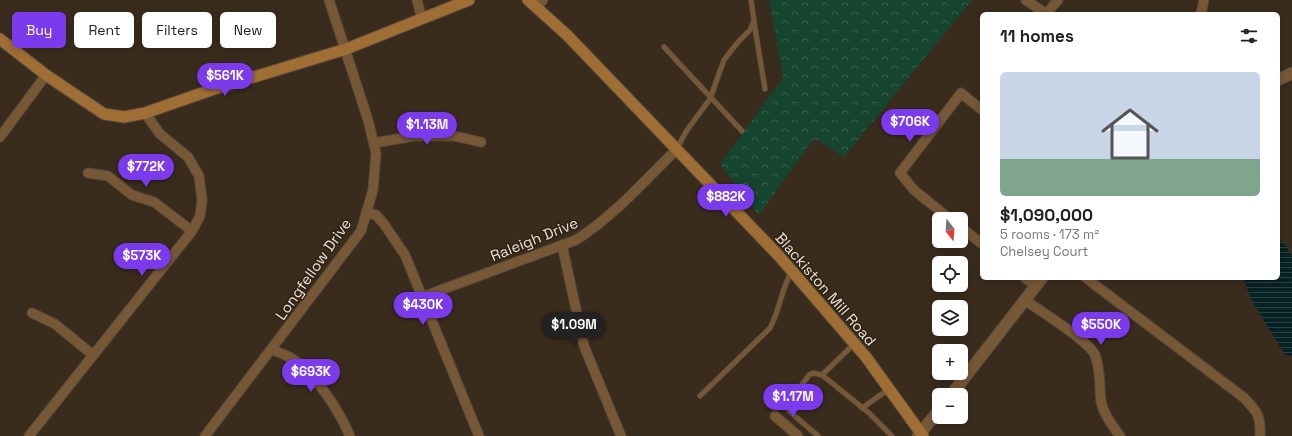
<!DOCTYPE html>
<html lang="en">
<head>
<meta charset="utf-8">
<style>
	body { margin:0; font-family:"Space Grotesk",sans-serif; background:#f2f2f2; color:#202124; height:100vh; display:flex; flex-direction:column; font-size:15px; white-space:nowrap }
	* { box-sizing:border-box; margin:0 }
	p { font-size:13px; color:#757577 }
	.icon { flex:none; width:22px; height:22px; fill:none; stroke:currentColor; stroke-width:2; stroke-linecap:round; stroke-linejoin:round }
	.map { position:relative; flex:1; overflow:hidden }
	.sheet { position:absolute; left:980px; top:12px; width:300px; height:268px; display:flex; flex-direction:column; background:#fff; border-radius:6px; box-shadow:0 2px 10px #0003 }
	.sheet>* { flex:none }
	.hud { position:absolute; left:12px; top:12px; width:380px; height:36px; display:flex; gap:8px }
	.needle { width:26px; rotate:163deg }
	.fabs { position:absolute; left:932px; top:212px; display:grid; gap:8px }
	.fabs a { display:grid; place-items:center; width:36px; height:36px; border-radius:6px; background:#fff; box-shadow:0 2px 10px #0003; font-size:20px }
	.price { position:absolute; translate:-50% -34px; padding:0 9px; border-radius:14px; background:#7c3aed; color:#fff; font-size:13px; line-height:26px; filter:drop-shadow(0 1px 2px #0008) }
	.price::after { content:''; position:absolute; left:50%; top:24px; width:12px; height:9px; margin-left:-6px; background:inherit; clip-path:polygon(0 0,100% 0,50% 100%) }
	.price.selected { background:#222; color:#fff }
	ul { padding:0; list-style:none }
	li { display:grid; align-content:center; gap:8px; height:212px; padding:0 20px }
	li+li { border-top:1px solid #e0e0e0 }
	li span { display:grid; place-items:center; height:124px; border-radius:6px; color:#555 }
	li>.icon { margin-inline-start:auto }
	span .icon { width:72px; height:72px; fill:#fffc; stroke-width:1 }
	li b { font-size:17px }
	h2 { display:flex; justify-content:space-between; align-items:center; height:48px; padding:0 20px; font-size:17px }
	.chip { padding:0 14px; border-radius:6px; background:#fff; box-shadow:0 2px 10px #0003; font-size:14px; line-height:36px }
	.chip.selected { background:#7c3aed; color:#fff }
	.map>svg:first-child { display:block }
	.forest { fill:url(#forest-crowns) }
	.water { fill:url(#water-rules) }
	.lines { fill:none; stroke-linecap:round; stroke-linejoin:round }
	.service-casing { stroke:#56493b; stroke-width:6 }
	.minor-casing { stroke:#56493b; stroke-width:11 }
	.tertiary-casing { stroke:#56493b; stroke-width:13 }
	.secondary-casing { stroke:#56493b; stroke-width:13 }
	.service { stroke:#775836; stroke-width:4.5 }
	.minor { stroke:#775836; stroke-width:9 }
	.tertiary { stroke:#775836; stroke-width:11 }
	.secondary { stroke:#9f6e35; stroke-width:11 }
	.labels { text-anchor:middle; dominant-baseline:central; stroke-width:3; stroke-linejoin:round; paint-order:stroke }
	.street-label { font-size:15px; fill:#ece3d9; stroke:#302213 }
</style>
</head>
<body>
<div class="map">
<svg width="1292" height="436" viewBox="0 0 1292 436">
	<defs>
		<pattern id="forest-crowns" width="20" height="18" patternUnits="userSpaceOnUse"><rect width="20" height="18" fill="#15442f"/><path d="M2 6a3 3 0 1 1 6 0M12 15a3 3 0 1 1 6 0" fill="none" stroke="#375f4d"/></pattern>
		<pattern id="water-rules" width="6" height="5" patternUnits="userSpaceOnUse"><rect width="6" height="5" fill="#072224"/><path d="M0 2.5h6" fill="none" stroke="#2b4243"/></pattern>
	</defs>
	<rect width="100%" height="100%" fill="#3a2c1d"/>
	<path class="forest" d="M769,0H972L844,157L814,138L759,215L720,164L783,78Z"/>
	<path class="water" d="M1278,238L1286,246L1292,256V356L1285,355L1252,301L1243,278H1278Z"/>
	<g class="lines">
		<defs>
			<g id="service">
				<path d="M754,22L765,89"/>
				<path d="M664,47L742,131"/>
				<path d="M677,148L687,130L710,99L724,60L738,42L750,30L754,21L751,0"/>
				<path d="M822,375L854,344"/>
				<path d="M700,396L770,328C780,310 781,289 792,271"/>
				<path d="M862,408L889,389"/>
				<path d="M818,436L789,411L787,405L809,375L813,373L822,375L869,413L892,436"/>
			</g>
			<g id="minor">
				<path d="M417,0L422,19"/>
				<path d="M1026,0L1046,14L1058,0"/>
				<path d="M536,7L543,0"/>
				<path d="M1200,14L1202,10L1204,0"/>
				<path d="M0,137L46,75"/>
				<path d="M374,143L414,136H454L481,142"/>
				<path d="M88,173L108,176L132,195L154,202L192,231"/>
				<path d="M366,213L376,215L384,224L405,255L479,436"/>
				<path d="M950,219L914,190L900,173L961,93L982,110"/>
				<path d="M961,227L982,244"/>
				<path d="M562,245L584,346L621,436"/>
				<path d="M1025,278L1035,286"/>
				<path d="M1086,278L1243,397C1257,411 1261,415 1260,436"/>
				<path d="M422,297L576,240C614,216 644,181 676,150"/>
				<path d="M1025,300C1040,311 1088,340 1095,355C1101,371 1099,385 1101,401C1103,413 1113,427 1120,436"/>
				<path d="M32,313L55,324L93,355"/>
				<path d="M272,350C278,352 284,354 289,357C314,370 339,411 350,436"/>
				<path d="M775,416L798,436"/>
				<path d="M29,436L192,231L200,216L202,200L199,176L188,157L160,134L145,113"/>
				<path d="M205,436L361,231L373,190L376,153L368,120L329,0"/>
			</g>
			<g id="tertiary">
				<path d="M1278,80L1292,73"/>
				<path d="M951,395L1042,278"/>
				<path d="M918,436L939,410"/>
			</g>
			<g id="secondary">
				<path d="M528,0L567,35L779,256L866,357L923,436"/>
				<path d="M0,39L46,75L104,114L124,117L145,113L214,89L346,49L469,0"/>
			</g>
		</defs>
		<use href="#service" class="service-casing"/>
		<use href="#minor" class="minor-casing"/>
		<use href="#tertiary" class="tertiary-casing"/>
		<use href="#secondary" class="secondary-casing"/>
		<use href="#service" class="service"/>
		<use href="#minor" class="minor"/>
		<use href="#tertiary" class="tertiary"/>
		<use href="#secondary" class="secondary"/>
	</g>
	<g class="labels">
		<g class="street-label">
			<text transform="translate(534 239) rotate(-22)">Raleigh Drive</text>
			<text transform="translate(313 269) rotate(-55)">Longfellow Drive</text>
			<text transform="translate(826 289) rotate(49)">Blackiston Mill Road</text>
		</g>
	</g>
</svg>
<div class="fabs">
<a><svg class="needle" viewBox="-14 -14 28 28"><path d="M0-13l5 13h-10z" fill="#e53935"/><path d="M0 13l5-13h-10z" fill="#757577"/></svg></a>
<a><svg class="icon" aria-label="locate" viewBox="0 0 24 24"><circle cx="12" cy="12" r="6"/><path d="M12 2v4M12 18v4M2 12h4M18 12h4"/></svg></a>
<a><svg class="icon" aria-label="layers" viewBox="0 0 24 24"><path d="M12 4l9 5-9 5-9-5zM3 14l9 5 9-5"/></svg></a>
<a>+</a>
<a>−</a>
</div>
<b class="price" style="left:225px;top:97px">$561K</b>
<b class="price" style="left:910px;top:143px">$706K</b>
<b class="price" style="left:427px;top:146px">$1.13M</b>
<b class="price" style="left:146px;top:188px">$772K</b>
<b class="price" style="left:726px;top:218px">$882K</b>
<b class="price" style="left:142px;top:277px">$573K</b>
<b class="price" style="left:423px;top:326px">$430K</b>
<b class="price selected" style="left:574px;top:346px">$1.09M</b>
<b class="price" style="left:1101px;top:346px">$550K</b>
<b class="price" style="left:311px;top:393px">$693K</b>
<b class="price" style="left:793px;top:418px">$1.17M</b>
<div class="hud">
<a class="chip selected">Buy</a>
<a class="chip">Rent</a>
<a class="chip">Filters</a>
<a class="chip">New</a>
</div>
<section class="sheet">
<h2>11 homes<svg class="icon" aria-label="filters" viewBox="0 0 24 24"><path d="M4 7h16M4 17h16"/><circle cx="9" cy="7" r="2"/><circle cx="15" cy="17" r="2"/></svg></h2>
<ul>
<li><span style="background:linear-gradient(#c9d6e8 70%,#7fa58c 0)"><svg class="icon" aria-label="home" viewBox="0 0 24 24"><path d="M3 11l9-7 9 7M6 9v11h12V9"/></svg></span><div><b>$1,090,000</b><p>5 rooms · 173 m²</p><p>Chelsey Court</p></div></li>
</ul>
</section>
</div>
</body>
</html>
